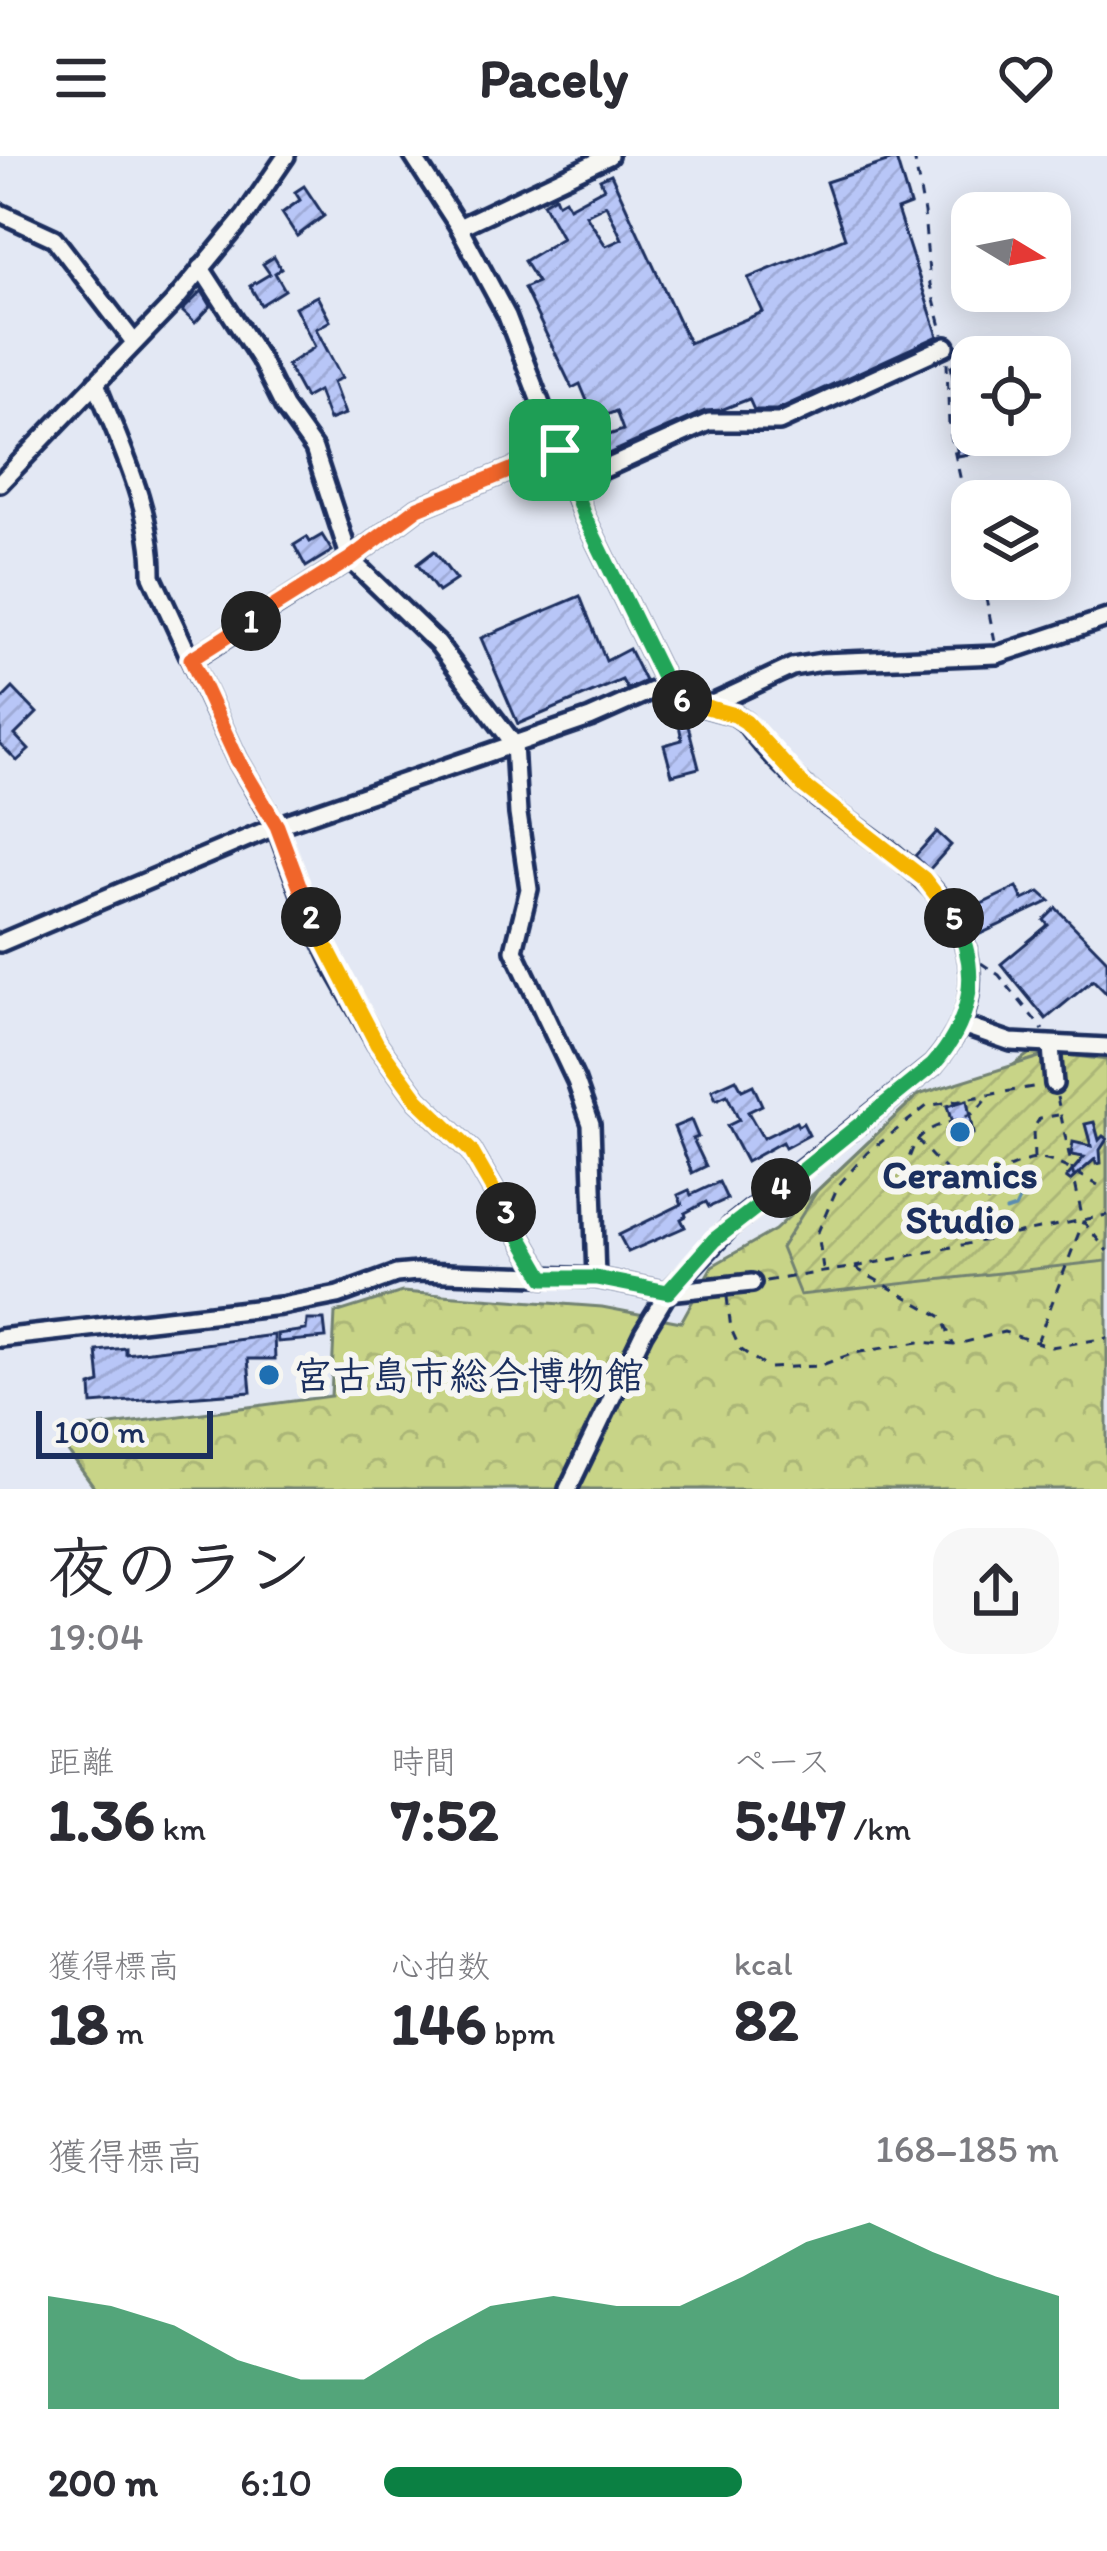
<!DOCTYPE html>
<html lang="ja">
<meta charset="utf-8">
<style>
body{margin:0;font-family:Itim,"Klee One",sans-serif;background:#f7f7f7;color:#2b2b33;height:100vh;display:flex;flex-direction:column;font-size:45px;white-space:nowrap}
*{box-sizing:border-box;margin:0}
p{font-size:39px;color:#7c7c81}
.icon{flex:none;width:66px;height:66px;fill:none;stroke:currentColor;stroke-width:2;stroke-linecap:round;stroke-linejoin:round}
.map{position:relative;height:1333px;overflow:hidden}
.details{display:flex;flex-direction:column;background:#fff;flex:1}
.details>*{flex:none}
.needle{width:78px;rotate:100deg}
.controls{position:absolute;left:951px;top:36px;display:grid;gap:24px}
.controls a{display:grid;place-items:center;width:120px;height:120px;border-radius:24px;background:#fff;box-shadow:0 6px 30px #0003;font-size:60px}
.scale{position:absolute;left:36px;bottom:30px;width:177px;box-sizing:border-box;padding-left:12px;border:6px solid #1b2f5e;border-top:0;font-size:33px;line-height:42px;white-space:nowrap;color:#1b2f5e;-webkit-text-stroke:9px #f6f6f2;paint-order:stroke}
.pin{position:absolute;display:grid;place-items:center;width:102px;height:102px;color:#fff;margin:-51px;border-radius:24px;box-shadow:0 6px 18px #0006}
.km{position:absolute;width:60px;height:60px;margin:-30px;border-radius:50%;background:#222;color:#fff;font-size:33px;line-height:60px;text-align:center}
.round{display:grid;place-items:center;flex:none;width:126px;height:126px;border-radius:36px;background:#f7f7f7}
.summary{display:flex;align-items:center;justify-content:space-between;height:204px;padding:0 48px}
h1{font-size:66px;font-weight:700;line-height:90px}
.figures{display:grid;grid-template-columns:repeat(3,1fr);gap:18px;height:204px;padding:12px 48px}
.figures div{display:grid;align-content:center}
.figures b{font-size:60px;font-weight:700}
.figures small{font-size:33px;font-weight:400}
.figures p{font-size:33px}
.chart{height:336px;padding:24px 48px}
.chart p{display:flex;justify-content:space-between}
.chart svg{width:100%;height:216px;margin-top:12px;fill:#0b8043;opacity:.7}
ul{padding:0 48px;list-style:none;font-size:39px}
li{display:grid;grid-template-columns:192px 144px 1fr;align-items:center;height:90px}
li i{height:30px;border-radius:15px;background:#0b8043}
header{display:flex;justify-content:space-between;align-items:center;height:156px;padding:0 48px;background:#fff;font-size:54px;font-weight:700}
.map>svg:first-child{display:block}
.forest{fill:url(#forest-crowns);stroke:#728272;stroke-width:3}
.garden{fill:url(#garden-furrows);stroke:#728272;stroke-width:3}
.lines{fill:none;stroke-linecap:round;stroke-linejoin:round}
.stream{stroke:#5b8db0;stroke-width:3}
.building{fill:url(#building-hatch);stroke:#1b2f5e;stroke-width:3;fill-rule:evenodd}
.minor-casing{stroke:#1b2f5e;stroke-width:24}
.path{stroke:#1b2f5e;stroke-width:3;stroke-dasharray:9 9;stroke-linecap:butt}
.minor{stroke:#f6f6f2;stroke-width:15}
.split-1-casing{stroke:#fff;stroke-width:24}
.split-2-casing{stroke:#fff;stroke-width:24}
.split-3-casing{stroke:#fff;stroke-width:24}
.split-4-casing{stroke:#fff;stroke-width:24}
.split-5-casing{stroke:#fff;stroke-width:24}
.split-6-casing{stroke:#fff;stroke-width:24}
.split-7-casing{stroke:#fff;stroke-width:24}
.split-1{stroke:#f0652b;stroke-width:15}
.split-2{stroke:#f0652b;stroke-width:15}
.split-3{stroke:#f5b400;stroke-width:15}
.split-4{stroke:#22a559;stroke-width:15}
.split-5{stroke:#22a559;stroke-width:15}
.split-6{stroke:#f5b400;stroke-width:15}
.split-7{stroke:#22a559;stroke-width:15}
.poi-dot{fill:#1f6fb2;stroke:#f6f6f2;stroke-width:4.5}
.labels{text-anchor:middle;dominant-baseline:central;stroke-width:12;stroke-linejoin:round;paint-order:stroke}
.poi-label{font-size:39px;font-weight:bold;fill:#1b2f5e;stroke:#f6f6f2}
</style>
<header><svg class="icon" aria-label="menu" viewBox="0 0 24 24"><path d="M4 6h16M4 12h16M4 18h16"/></svg>Pacely<svg class="icon" aria-label="heart" viewBox="0 0 24 24"><path d="M12 20l-8-8c-3-5 5-10 8-4 3-6 11-1 8 4z"/></svg></header>
<div class="map">
<svg width="1107" height="1333" viewBox="0 0 1107 1333">
<defs>
<pattern id="forest-crowns" width="20" height="18" patternUnits="userSpaceOnUse" patternTransform="scale(3)"><rect width="20" height="18" fill="#c8d487"/><path d="M2 6a3 3 0 1 1 6 0M12 15a3 3 0 1 1 6 0" fill="none" stroke="#abb677"/></pattern>
<pattern id="garden-furrows" width="10" height="10" patternUnits="userSpaceOnUse" patternTransform="scale(3)"><rect width="10" height="10" fill="#c8d487"/><path d="M-1 1l2-2M0 10L10 0M9 11l2-2" fill="none" stroke="#abb677"/></pattern>
<pattern id="building-hatch" width="6" height="6" patternUnits="userSpaceOnUse" patternTransform="scale(3)"><rect width="6" height="6" fill="#b8c6f7"/><path d="M-1 1l2-2M0 6l6-6M5 7l2-2" fill="none" stroke="#9eaad6"/></pattern>
</defs>
<rect width="100%" height="100%" fill="#e3e8f4"/>
<filter id="ink" filterUnits="userSpaceOnUse"><feTurbulence type="fractalNoise" baseFrequency=".00833" numOctaves="2"/><feDisplacementMap in="SourceGraphic" scale="24" xChannelSelector="R" yChannelSelector="G"/><feConvolveMatrix kernelMatrix="1 2 1 2 8 2 1 2 1" color-interpolation-filters="sRGB"/></filter>
<g filter="url(#ink)">
<path class="forest" d="M1030 897 1107 903V1333H95L64 1290 89 1272 331 1240 335 1157 402 1136 602 1151 681 1166 712 1110 775 1074 918 939 990 926Z"/>
<path class="garden" d="M1052 897 1107 904V1105L800 1139 781 1092 817 1035 918 939Z"/>
<g class="lines">
<path class="stream" d="M1006 1055 1015 1052 1025 1031 1033 1025"/>
</g>
<g class="building">
<path d="M896 3 910 49 897 54 938 180 776 254H754L749 243 721 254 705 255 601 301 595 284 623 274 616 255 595 264 580 228 572 232 524 132 537 126 524 105 562 82 543 47 555 40 558 47 565 43 569 51 604 32 600 23 611 18 689 187 763 156 748 122 845 82 826 26ZM606 49 622 83 606 90 586 59Z"/>
<path d="M304 30 324 60 297 80 282 57 300 44 295 36Z"/>
<path d="M274 101 281 113 275 117 285 134 261 149 250 130 270 118 263 108Z"/>
<path d="M202 135 211 150 195 167 182 155Z"/>
<path d="M317 140 330 165 316 173 342 222 333 226 345 258 329 264 318 235 305 242 287 209 315 191 295 151Z"/>
<path d="M1015 180 1024 201H972V270L958 245 951 210Z"/>
<path d="M972 271V279L1023 280 980 296 958 300 954 274Z"/>
<path d="M322 379 332 395 306 411 294 389 307 381 310 386Z"/>
<path d="M434 395 456 424 438 436 417 408Z"/>
<path d="M580 440 606 505 629 493 645 525 627 533 622 524 518 568 481 482Z"/>
<path d="M13 532 37 557 15 579 29 594 17 605 0 588V545Z"/>
<path d="M685 558 699 612 672 619 664 589 682 584 677 559Z"/>
<path d="M937 676 951 689 929 714 915 700Z"/>
<path d="M1017 731 1023 744 1040 736 1050 745 976 780 965 756Z"/>
<path d="M1056 752 1107 804V838L1093 824 1046 863 1001 808 1048 769 1044 764Z"/>
<path d="M736 923 742 934 753 929 762 949 748 956 763 982 796 966 798 970 803 967 809 979 785 992 782 986 746 1006 727 970 739 964 727 939 716 944 712 934Z"/>
<path d="M967 944 973 978 950 986 946 974 953 971 947 950Z"/>
<path d="M691 964 698 981 693 983 706 1010 692 1017 674 971Z"/>
<path d="M1094 966 1099 984 1103 980 1107 983 1100 994 1101 1007 1096 1008 1095 1003 1070 1025 1066 1022 1084 1001 1071 999 1073 986 1091 990 1085 968Z"/>
<path d="M719 1026 727 1043 709 1051 706 1046 685 1057 686 1060 681 1063 685 1071 628 1096 619 1079 682 1048 678 1039 689 1034 691 1039Z"/>
<path d="M307 1164H324L326 1182 278 1186 277 1178 306 1174Z"/>
<path d="M274 1179 275 1203H248L251 1236 92 1248 91 1230 100 1227 97 1195 126 1192V1198Z"/>
</g>
<g class="lines">
<g class="minor-casing">
<g id="minor">
<path d="M413 0 459 71 507 160 584 360 673 542 735 559 745 566C761 589 782 610 802 628 862 684 965 724 970 817 972 854 956 882 933 909L732 1069 668 1136 643 1177 568 1333"/>
<path d="M0 57 54 82 134 186"/>
<path d="M459 71 609 0"/>
<path d="M201 112 260 203 284 251 314 293 350 403 438 488 514 588 518 658 529 733 514 794 576 925 591 968 596 1122"/>
<path d="M96 227C120 289 153 353 152 420L237 603 276 670 306 752 337 817 377 888 418 944 471 995 544 1122"/>
<path d="M0 327 174 146 245 60 286 0"/>
<path d="M573 327 709 266H779L946 190"/>
<path d="M192 503 350 403 418 352 560 294"/>
<path d="M708 550 792 511 822 506 997 499 1107 462"/>
<path d="M0 787 276 670 590 562 667 528"/>
<path d="M962 869 1011 886 1107 891"/>
<path d="M1051 890 1054 928"/>
<path d="M0 1182 281 1150 338 1139 396 1118 417 1116 596 1122 668 1136 752 1127"/>
</g>
</g>
<g class="path">
<path d="M914 0 924 57 930 129 943 178"/>
<path d="M947 206 949 271 972 375"/>
<path d="M982 423 995 486"/>
<path d="M981 807 999 819 1043 874"/>
<path d="M1057 941 1083 1065 1107 1095"/>
<path d="M917 983C952 1024 958 1031 1011 1011 1019 1008 1029 1003 1038 1003 1058 1004 1081 1020 1098 1029"/>
<path d="M1034 1003 1033 973 1040 962 1058 959"/>
<path d="M902 1017C909 1006 912 989 920 981 945 958 964 976 989 939"/>
<path d="M989 1020 987 1059 996 1081"/>
<path d="M855 1112 942 1161 953 1188"/>
<path d="M823 1113 818 1076 838 1030 867 997 927 950 1038 930"/>
<path d="M766 1125 855 1111 1107 1059"/>
<path d="M727 1141 731 1173 740 1193 768 1212 819 1210 854 1197 919 1186 954 1189 1004 1176 1051 1191 1107 1182"/>
<path d="M1037 1186 1083 1066"/>
</g>
<use href="#minor" class="minor"/>
</g>
</g>
<g class="lines" filter="url(#ink)">
<g class="split-1-casing">
<path id="split-1" d="M251 465 350 403 418 352 560 294"/>
</g>
<g class="split-2-casing">
<path id="split-2" d="M251 465 191 503 237 603 277 670 311 761"/>
</g>
<g class="split-3-casing">
<path id="split-3" d="M311 761 377 888 418 944 471 995 506 1056"/>
</g>
<g class="split-4-casing">
<path id="split-4" d="M506 1056 544 1122H596L668 1136 714 1084 781 1032"/>
</g>
<g class="split-5-casing">
<path id="split-5" d="M781 1032 933 909C971 866 982 815 954 762"/>
</g>
<g class="split-6-casing">
<path id="split-6" d="M682 544 735 559 746 566 804 630 924 723 954 762"/>
</g>
<g class="split-7-casing">
<path id="split-7" d="M560 294 584 360 673 542 682 544"/>
</g>
<use href="#split-1" class="split-1"/>
<use href="#split-2" class="split-2"/>
<use href="#split-3" class="split-3"/>
<use href="#split-4" class="split-4"/>
<use href="#split-5" class="split-5"/>
<use href="#split-6" class="split-6"/>
<use href="#split-7" class="split-7"/>
</g>
<g class="poi-dot">
<circle cx="960" cy="976" r="12"/>
<circle cx="269" cy="1219" r="12"/>
</g>
<g class="labels">
<g class="poi-label">
<text x="960" y="1018">Ceramics<tspan x="960" dy="45">Studio</tspan></text>
<text x="293" y="1219" text-anchor="start">宮古島市総合博物館</text>
</g>
</g>
</svg>
<div class="controls">
<a><svg class="needle" viewBox="-14 -14 28 28"><path d="M0-13l5 13h-10z" fill="#e53935"/><path d="M0 13l5-13h-10z" fill="#7c7c81"/></svg></a>
<a><svg class="icon" aria-label="locate" viewBox="0 0 24 24"><circle cx="12" cy="12" r="6"/><path d="M12 2v4M12 18v4M2 12h4M18 12h4"/></svg></a>
<a><svg class="icon" aria-label="layers" viewBox="0 0 24 24"><path d="M12 4l9 5-9 5-9-5zM3 14l9 5 9-5"/></svg></a>
</div>
<div class="scale">100 m</div>
<div class="pin" style="left:560px;top:294px;background:#1e9e55"><svg class="icon" aria-label="arrive" viewBox="0 0 24 24"><path d="M6 21V4h12l-3 4 3 4H6"/></svg></div>
<b class="km" style="left:251px;top:465px">1</b>
<b class="km" style="left:311px;top:761px">2</b>
<b class="km" style="left:506px;top:1056px">3</b>
<b class="km" style="left:781px;top:1032px">4</b>
<b class="km" style="left:954px;top:762px">5</b>
<b class="km" style="left:682px;top:544px">6</b>
</div>
<section class="details">
<div class="summary"><div><h1>夜のラン</h1><p>19:04</p></div><a class="round"><svg class="icon" aria-label="share" viewBox="0 0 24 24"><path d="M12 15V3M7 8l5-5 5 5M5 13v7h14v-7"/></svg></a></div>
<div class="figures">
<div><p>距離</p><b>1.36<small> km</small></b></div>
<div><p>時間</p><b>7:52</b></div>
<div><p>ペース</p><b>5:47<small> /km</small></b></div>
</div>
<div class="figures">
<div><p>獲得標高</p><b>18<small> m</small></b></div>
<div><p>心拍数</p><b>146<small> bpm</small></b></div>
<div><p>kcal</p><b>82</b></div>
</div>
<div class="chart"><p><span>獲得標高</span>168–185 m</p>
<svg viewBox="0 0 160 44" preserveAspectRatio="none"><path d="M0 44V21L10 23L20 27L30 34L40 38L50 38L60 30L70 23L80 21L90 23L100 23L110 17L120 10L130 6L140 12L150 17L160 21V44z"/></svg>
</div>
<ul>
<li><b>200 m</b>6:10<i style="width:53%"></i></li>
</ul>
</section>
